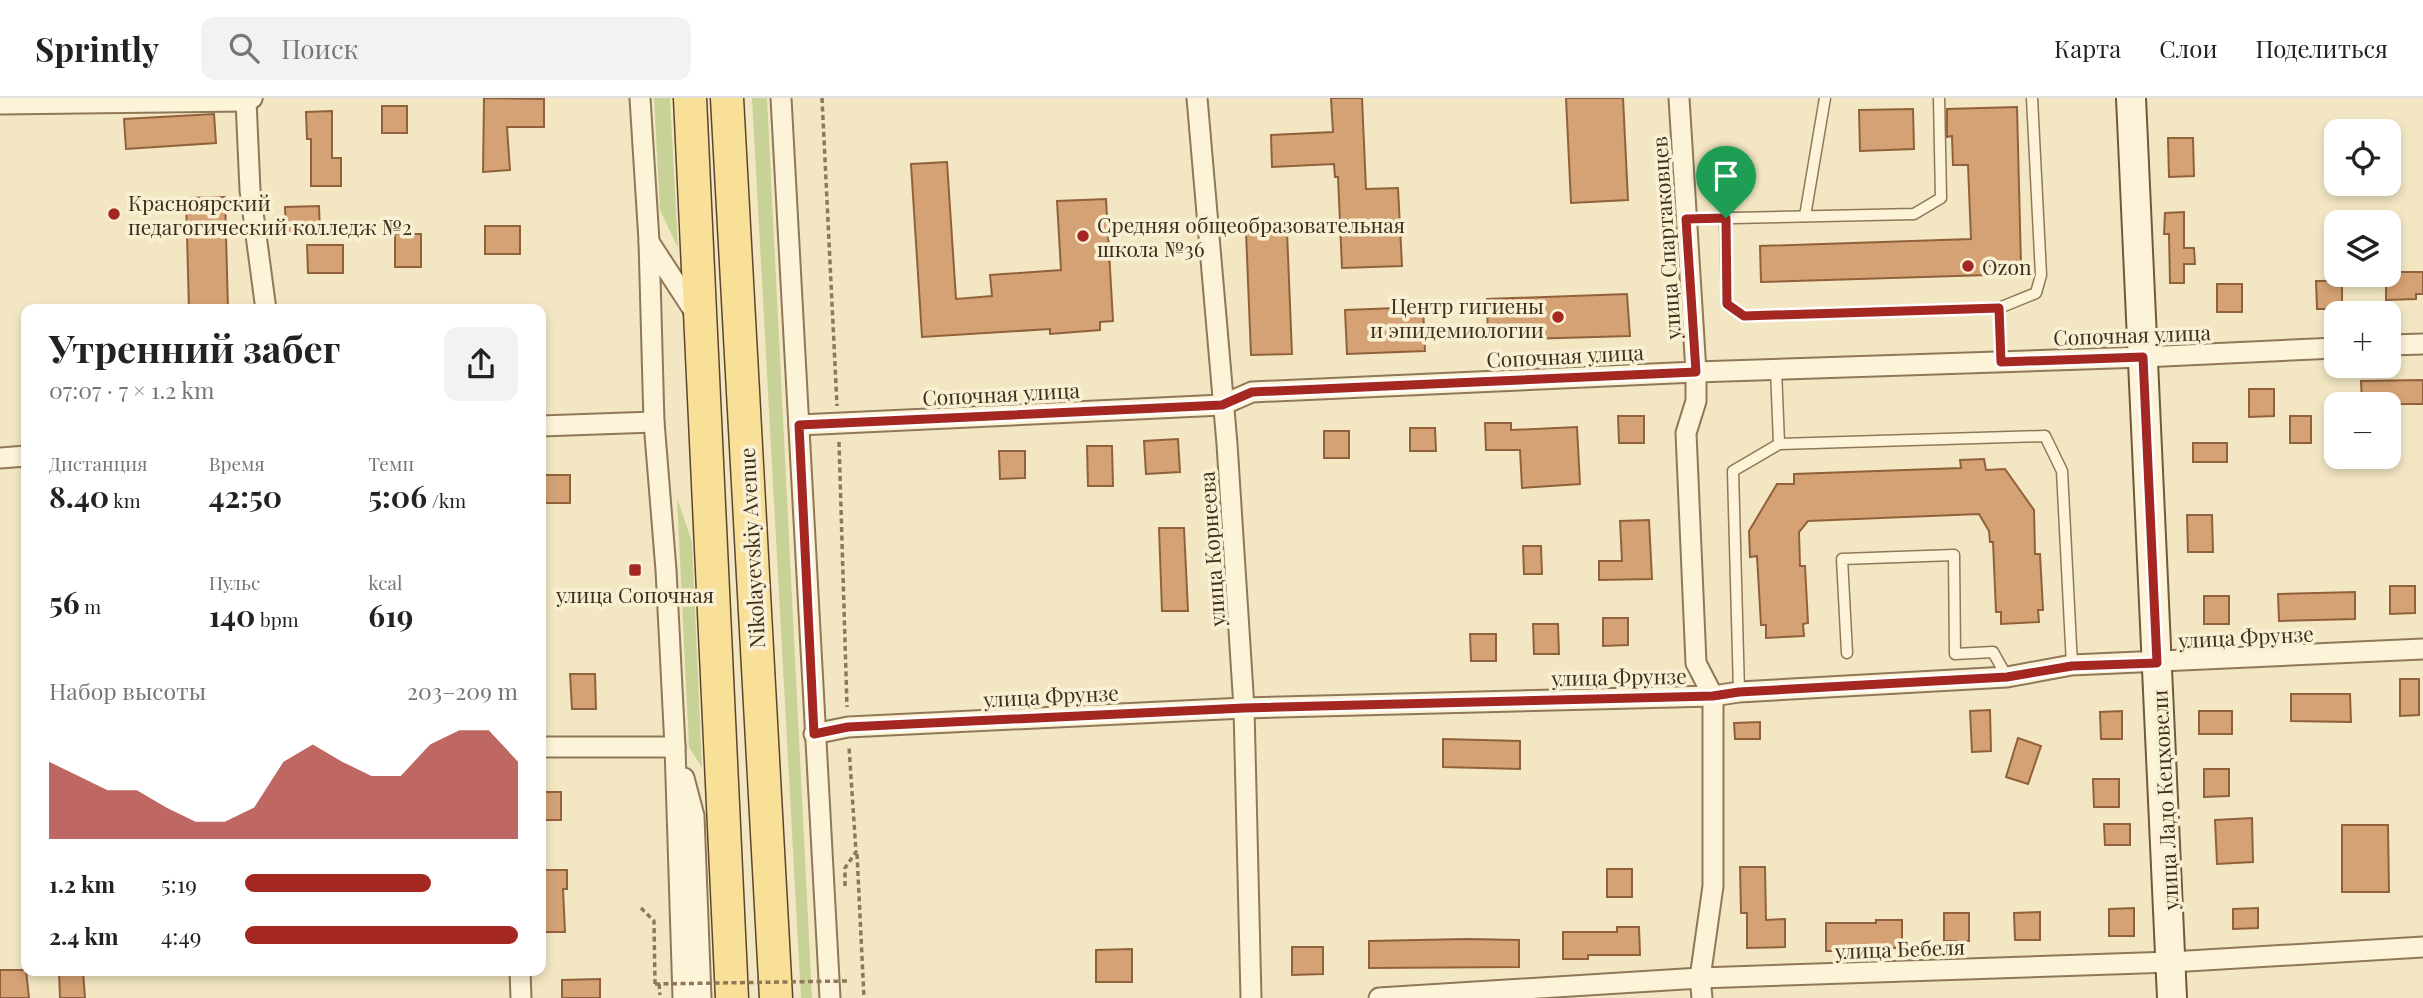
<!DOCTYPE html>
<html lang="ru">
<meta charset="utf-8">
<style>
body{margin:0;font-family:"Playfair Display",serif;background:#f2f2f2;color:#222;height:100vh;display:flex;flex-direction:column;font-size:26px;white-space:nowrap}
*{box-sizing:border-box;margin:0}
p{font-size:23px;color:#767676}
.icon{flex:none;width:38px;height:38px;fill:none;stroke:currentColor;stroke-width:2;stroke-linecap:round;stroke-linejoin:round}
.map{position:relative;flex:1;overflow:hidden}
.sheet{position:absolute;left:21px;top:206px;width:525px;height:672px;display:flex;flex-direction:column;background:#fff;border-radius:14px;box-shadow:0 4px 10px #0003}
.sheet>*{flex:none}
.fabs{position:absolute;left:2324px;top:21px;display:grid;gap:14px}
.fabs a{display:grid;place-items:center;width:77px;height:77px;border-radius:14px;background:#fff;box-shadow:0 4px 10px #0003;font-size:35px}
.pin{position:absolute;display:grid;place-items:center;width:60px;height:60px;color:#fff;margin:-72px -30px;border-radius:50% 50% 50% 0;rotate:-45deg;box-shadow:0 0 7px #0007}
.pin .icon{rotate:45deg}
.round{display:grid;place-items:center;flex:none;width:74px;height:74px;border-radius:14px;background:#f2f2f2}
.head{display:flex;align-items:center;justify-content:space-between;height:119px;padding:0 28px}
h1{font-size:38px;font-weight:700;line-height:52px}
.stats{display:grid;grid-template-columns:repeat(3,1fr);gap:10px;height:119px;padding:7px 28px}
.stats div{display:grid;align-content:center}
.stats b{font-size:30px;font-weight:700}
.stats small{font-size:19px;font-weight:400}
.stats p{font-size:19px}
.chart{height:196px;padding:14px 28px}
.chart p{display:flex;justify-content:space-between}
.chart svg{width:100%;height:126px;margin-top:7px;fill:#a52721;opacity:.7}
ul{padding:0 28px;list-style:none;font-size:23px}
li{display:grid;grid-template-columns:112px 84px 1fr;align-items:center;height:52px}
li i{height:18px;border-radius:9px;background:#a52721}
header{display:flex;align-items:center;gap:42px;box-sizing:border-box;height:98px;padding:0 35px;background:#fff;border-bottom:2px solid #e0e0e0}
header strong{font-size:33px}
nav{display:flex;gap:38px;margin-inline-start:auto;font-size:24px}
.search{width:490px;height:63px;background:#f2f2f2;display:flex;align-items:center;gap:18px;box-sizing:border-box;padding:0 24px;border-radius:14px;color:#767676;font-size:26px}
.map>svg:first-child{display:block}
.green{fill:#c8d296}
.building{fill:#d5a275;stroke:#91613b;stroke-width:2}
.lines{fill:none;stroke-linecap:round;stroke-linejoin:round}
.service-casing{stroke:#8f7858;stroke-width:13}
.minor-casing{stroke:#8f7858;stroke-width:23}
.secondary-casing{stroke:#71593b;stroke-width:32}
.primary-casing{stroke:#5d452c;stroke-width:35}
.path{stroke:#8f7858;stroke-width:3.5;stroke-dasharray:5 3.5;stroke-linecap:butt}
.service{stroke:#fcf3d8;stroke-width:10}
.minor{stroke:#fcf3d8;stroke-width:19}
.secondary{stroke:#fcf3d8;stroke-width:28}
.primary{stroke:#f9e098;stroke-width:32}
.path-bridge{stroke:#8f7858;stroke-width:3.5;stroke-dasharray:5 3.5;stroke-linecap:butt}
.route-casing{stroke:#fff;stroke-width:14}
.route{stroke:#a52721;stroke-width:9}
.poi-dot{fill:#a52721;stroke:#f9f0d4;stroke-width:2.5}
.labels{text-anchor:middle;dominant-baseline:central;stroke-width:7;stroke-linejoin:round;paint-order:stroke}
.poi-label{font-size:21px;fill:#3e2f1d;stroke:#f9f0d4;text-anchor:start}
.street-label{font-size:21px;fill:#3e2f1d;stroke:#f9f0d4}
</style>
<header>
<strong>Sprintly</strong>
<div class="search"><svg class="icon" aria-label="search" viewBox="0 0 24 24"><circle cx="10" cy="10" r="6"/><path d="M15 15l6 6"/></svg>Поиск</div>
<nav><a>Карта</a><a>Слои</a><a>Поделиться</a></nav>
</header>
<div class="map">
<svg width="2423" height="900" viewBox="0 0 2423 900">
<rect width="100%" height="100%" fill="#f3e7c3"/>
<g class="green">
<path d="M654 0H670L678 150 660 112Z"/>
<path d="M752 0H767L812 900H801Z"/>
<path d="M677 400 692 444 702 670 689 649Z"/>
</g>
<g class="building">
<path d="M484 0 544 1V29H507L510 72 483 74Z"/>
<path d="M1331 0H1362L1366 91 1398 90 1402 168 1342 170 1338 79H1335L1334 66 1272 69 1271 37 1333 34Z"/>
<path d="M1566 0H1623L1628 102 1571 105Z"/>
<rect x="382" y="8" width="25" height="27"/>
<path d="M2017 9 2021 167 1988 168V177L1761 184 1760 148 1971 141 1968 67H1953L1952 38 1947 39V11Z"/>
<path d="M1913 11 1914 51 1860 53 1859 12Z"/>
<path d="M332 13V60H341V88H311V41H307L306 14Z"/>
<path d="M214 16 216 45 126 51 124 21Z"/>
<path d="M2168 40H2193L2194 78 2169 79Z"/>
<path d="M947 64 956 201 992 198 990 177 1061 172 1057 103 1106 101 1113 223 1100 224V232L1050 236V231L922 239 911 66Z"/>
<path d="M225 99 228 212H189L186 100Z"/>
<path d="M319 108 320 135 286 136 285 109Z"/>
<path d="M2184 114V150H2194L2195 166H2184V185H2170L2169 136H2164L2165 115Z"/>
<rect x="485" y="128" width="35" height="28"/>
<path d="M1287 133 1292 256 1251 257 1246 134Z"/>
<rect x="395" y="136" width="26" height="33"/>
<path d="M307 147H343V175H308Z"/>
<path d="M2389 174H2423V196H2416V201L2386 202V177Z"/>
<path d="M2316 183H2342V211H2317Z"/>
<rect x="2217" y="186" width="25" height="28"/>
<path d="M1627 196 1630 238 1488 242 1487 201Z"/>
<path d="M1423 209 1425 253 1347 256 1345 212Z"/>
<path d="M2423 282V306H2362L2361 283Z"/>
<path d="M2249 291H2274V318L2249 319Z"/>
<path d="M1618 318H1644V345H1619Z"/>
<rect x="2290" y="318" width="21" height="27"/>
<path d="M1485 325H1511V332L1577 329 1580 386 1522 390 1520 352H1486Z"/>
<path d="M1410 330H1435L1436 353H1410Z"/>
<rect x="1324" y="333" width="25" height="27"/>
<path d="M1178 341 1180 374 1146 376 1144 343Z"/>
<rect x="2193" y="345" width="34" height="19"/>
<path d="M1087 348H1112L1113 388H1088Z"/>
<path d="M999 353H1025V380L1000 381Z"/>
<path d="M1984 361 1986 372 2005 371 2034 412 2035 456H2040L2043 512H2038L2039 524 2001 526V514H1996L1993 444H1990L1989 433 1979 416 1808 423 1799 434 1800 468H1805L1808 525 1803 526 1804 538 1766 540V527H1761L1757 458 1750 459 1749 433 1777 386H1794V376L1961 370 1960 362Z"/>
<rect x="541" y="377" width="29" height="28"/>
<path d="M2187 417H2212L2213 454H2188Z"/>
<path d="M1649 422 1652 481 1599 482V463H1622L1620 423Z"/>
<path d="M1159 430H1184L1188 513H1162Z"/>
<path d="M1523 448H1541L1542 476H1524Z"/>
<path d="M2390 488H2415V515L2390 516Z"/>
<path d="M2355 494V521L2279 523 2278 496Z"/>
<rect x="2204" y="498" width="25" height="28"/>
<path d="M1603 520H1628V547L1603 548Z"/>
<path d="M1533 526H1558L1559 556H1534Z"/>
<path d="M1470 536H1496V563H1471Z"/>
<path d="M570 576H595L596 611H572Z"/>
<path d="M2400 581H2419V617L2400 618Z"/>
<path d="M2291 596H2350L2351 624 2291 623Z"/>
<path d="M1990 612 1991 653 1972 654 1970 613Z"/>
<path d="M2122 613V641H2101L2100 614Z"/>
<rect x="2199" y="613" width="33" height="23"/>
<path d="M1760 624V641H1735L1734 625Z"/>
<path d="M2018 640 2041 648 2028 686 2006 679Z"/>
<path d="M1443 641 1520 643V671L1443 669Z"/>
<path d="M2204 671H2229V698L2204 699Z"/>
<path d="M2093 681H2119V709H2094Z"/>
<rect x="541" y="694" width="20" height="28"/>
<path d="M2252 720 2253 764 2217 766 2215 722Z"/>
<path d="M2104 726H2130V747H2105Z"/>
<path d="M2342 727H2388L2389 794H2342Z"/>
<path d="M1740 769H1765L1766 822 1785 821V849L1747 850V815H1741Z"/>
<rect x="1607" y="771" width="25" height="28"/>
<path d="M542 772H567V791H563L565 834H541Z"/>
<path d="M2134 810V838H2109V811Z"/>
<path d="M2258 810V830L2233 831V811Z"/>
<path d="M2040 814V842H2015L2014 815Z"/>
<rect x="1944" y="815" width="25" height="28"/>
<path d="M1876 822H1902V850H1851V853H1826V825H1876Z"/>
<path d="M1617 829H1639L1640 857H1588V861H1563V834H1617Z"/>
<path d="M1467 841 1519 842V869L1369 870V843Z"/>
<path d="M1292 849H1323V876L1292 877Z"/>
<path d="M1132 851V884H1096V852Z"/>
<path d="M0 872H26L29 900H0Z"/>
<path d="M59 873H83L85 900H60Z"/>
<path d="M600 881V900H562V882Z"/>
</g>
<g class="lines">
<g class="service-casing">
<g id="service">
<path d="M1805 118 1825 0"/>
<path d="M1725 120 1727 206 1744 218 1999 210"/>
<path d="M1686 121 1914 116 1941 100 1939 0"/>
<path d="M2001 264 1999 210 2036 195 2041 177 2032 0"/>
<path d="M1776 271 1779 346 2045 338 2062 373 2072 567"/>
<path d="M1847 555 1842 461 1954 457 1955 556 1993 554 2007 579"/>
<path d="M1739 594 1733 373 1779 346"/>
</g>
</g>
<g class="minor-casing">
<g id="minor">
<path d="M252 0 246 3 250 92 266 212"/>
<path d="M640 0 649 143 654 324 666 472 675 649 683 900"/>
<path d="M781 0 830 900"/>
<path d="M1197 0 1227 346 1244 610 1251 900"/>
<path d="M1679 0 1696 274V303L1686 335 1696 565 1713 598V788L1700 880 1702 900"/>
<path d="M0 6 246 3 252 0"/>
<path d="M649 144 698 219"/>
<path d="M2389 247 2423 246"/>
<path d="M799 327 1222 307 1252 294 1696 274 2143 259 2336 250"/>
<path d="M541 328 654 324"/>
<path d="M0 360 26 358"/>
<path d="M814 636 848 629 1244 610 1713 598 1739 594 2007 579 2072 567 2423 551"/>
<path d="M541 649H675"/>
<path d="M684 680 694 718 701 900"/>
<path d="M520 873 521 900"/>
<path d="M1379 900 1700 880 2171 864 2423 849"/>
</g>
</g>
<g class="secondary-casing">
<path id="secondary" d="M2131 0 2172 900"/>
</g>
<g class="primary-casing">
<g id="primary">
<path d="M690 0 732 900"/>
<path d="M727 0 776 900"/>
</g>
</g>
<g class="path">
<path d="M822 0 837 308"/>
<path d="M839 344 847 609"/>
<path d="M857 756 864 900"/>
<path d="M845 788V770L856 754 849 649"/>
<path d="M641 810 654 823 655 886"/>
<path d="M659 886 660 897"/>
</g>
<use href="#service" class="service"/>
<use href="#minor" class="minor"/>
<use href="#secondary" class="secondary"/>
<use href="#primary" class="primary"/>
<path class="path-bridge" d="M655 886 847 883"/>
</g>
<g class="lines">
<g class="route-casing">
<path id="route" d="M1726 120 1727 206 1744 218 1999 210 2001 264 2143 259 2157 565 2072 568 2007 579 1739 594 1713 598 1244 610 848 629 814 636 799 327 1222 307 1252 294 1696 274 1686 121Z"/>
</g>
<use href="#route" class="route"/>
</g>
<g class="poi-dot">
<circle cx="114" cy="116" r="7"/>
<circle cx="1083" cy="138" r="7"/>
<circle cx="1968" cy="168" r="7"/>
<circle cx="1558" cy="219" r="7"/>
<rect x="628" y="465" width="14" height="14" rx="3.5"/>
</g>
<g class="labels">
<g class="poi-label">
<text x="128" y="104">Красноярский<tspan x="128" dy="24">педагогический колледж №2</tspan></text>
<text x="1097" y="126">Средняя общеобразовательная<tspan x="1097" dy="24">школа №36</tspan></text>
<text x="1982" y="168">Ozon</text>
<text x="1544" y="207" text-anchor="end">Центр гигиены<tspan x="1544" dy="24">и эпидемиологии</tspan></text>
<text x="635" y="496" text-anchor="middle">улица Сопочная</text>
</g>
<g class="street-label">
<text transform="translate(1665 140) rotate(-94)">улица Спартаковцев</text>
<text transform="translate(2132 236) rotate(-2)">Сопочная улица</text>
<text transform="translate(1565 257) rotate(-3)">Сопочная улица</text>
<text transform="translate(1001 295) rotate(-3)">Сопочная улица</text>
<text transform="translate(751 450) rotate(-93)">Nikolayevskiy Avenue</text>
<text transform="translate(1211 451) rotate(-94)">улица Корнеева</text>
<text transform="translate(2246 538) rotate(-3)">улица Фрунзе</text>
<text transform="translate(1619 578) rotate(-1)">улица Фрунзе</text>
<text transform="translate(1051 597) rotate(-3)">улица Фрунзе</text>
<text transform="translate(2164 702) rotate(-93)">улица Ладо Кецховели</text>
<text transform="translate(1900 850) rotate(-2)">улица Бебеля</text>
</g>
</g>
</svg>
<div class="fabs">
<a><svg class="icon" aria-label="locate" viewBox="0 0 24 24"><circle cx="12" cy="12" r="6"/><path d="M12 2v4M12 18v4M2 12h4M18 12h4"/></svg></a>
<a><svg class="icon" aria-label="layers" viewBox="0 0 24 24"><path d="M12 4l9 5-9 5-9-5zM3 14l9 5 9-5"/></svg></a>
<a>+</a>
<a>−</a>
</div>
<div class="pin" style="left:1726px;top:120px;background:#1e9e55"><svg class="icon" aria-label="arrive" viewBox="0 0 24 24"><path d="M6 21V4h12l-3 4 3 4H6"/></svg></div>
<section class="sheet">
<div class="head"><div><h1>Утренний забег</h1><p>07:07 · 7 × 1.2 km</p></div><a class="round"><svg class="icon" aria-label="share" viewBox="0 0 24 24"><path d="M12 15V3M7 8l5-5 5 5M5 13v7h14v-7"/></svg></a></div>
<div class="stats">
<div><p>Дистанция</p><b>8.40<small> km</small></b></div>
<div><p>Время</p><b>42:50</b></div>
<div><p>Темп</p><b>5:06<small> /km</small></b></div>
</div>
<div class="stats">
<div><b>56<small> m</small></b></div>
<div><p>Пульс</p><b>140<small> bpm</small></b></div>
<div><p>kcal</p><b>619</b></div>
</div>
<div class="chart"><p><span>Набор высоты</span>203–209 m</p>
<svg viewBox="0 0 160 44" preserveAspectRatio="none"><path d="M0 44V17L10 22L20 27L30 27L40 33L50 38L60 38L70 33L80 17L90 11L100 17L110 22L120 22L130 11L140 6L150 6L160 17V44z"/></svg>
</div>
<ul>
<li><b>1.2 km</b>5:19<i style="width:68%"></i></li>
<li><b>2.4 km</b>4:49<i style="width:100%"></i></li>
</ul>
</section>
</div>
